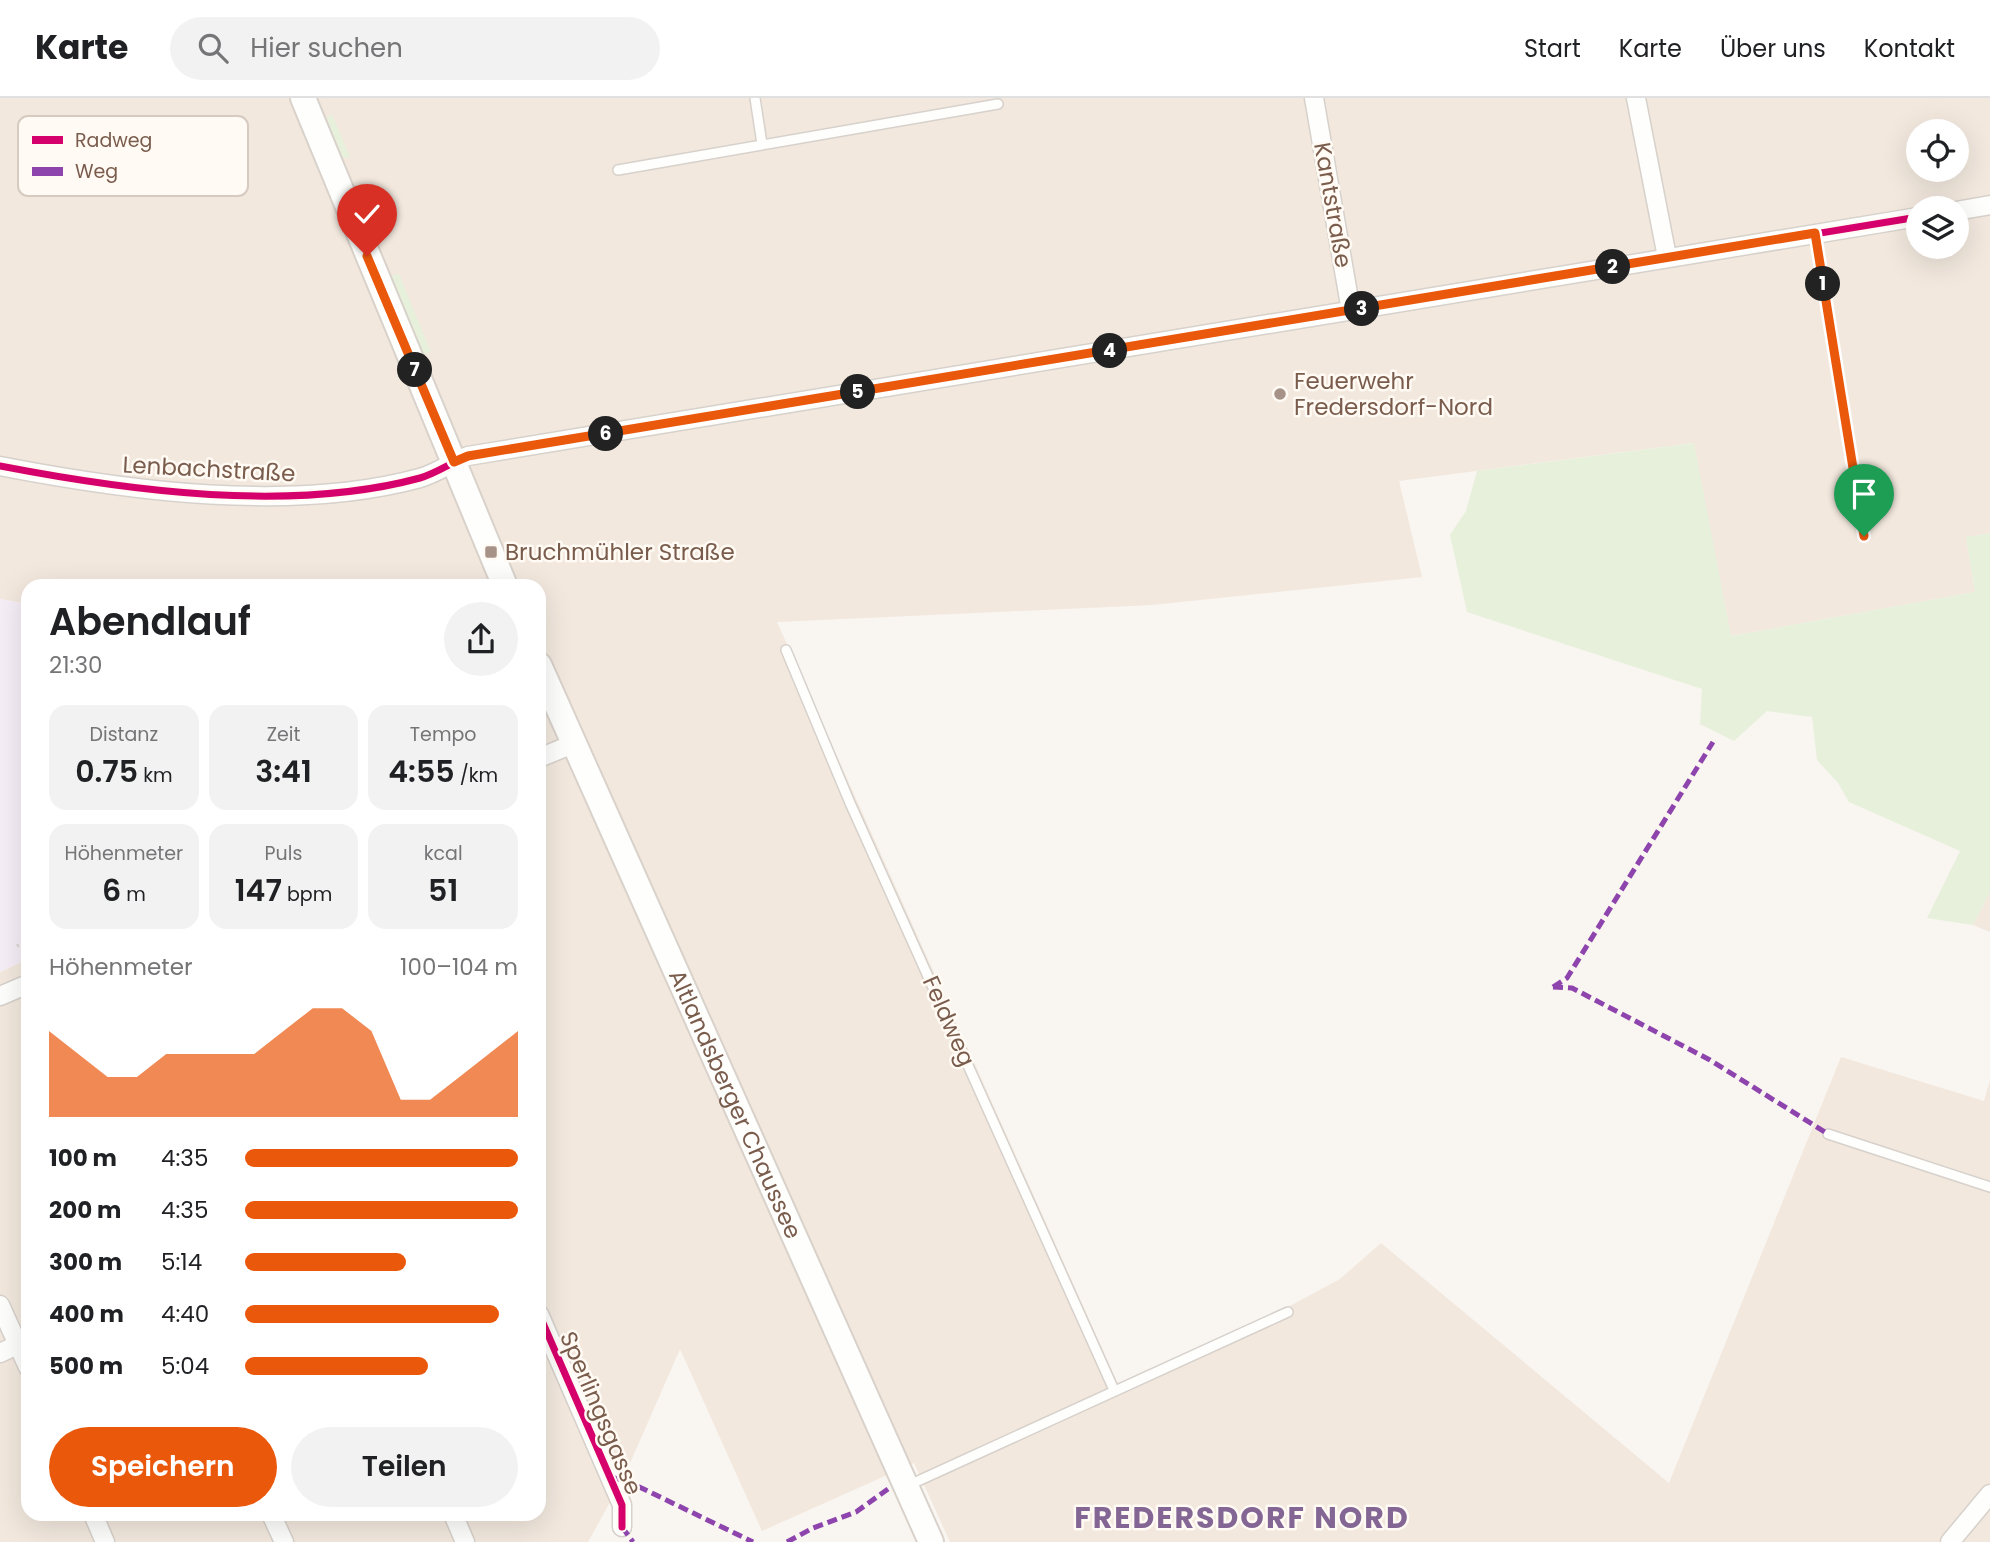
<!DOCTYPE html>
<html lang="de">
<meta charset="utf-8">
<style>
body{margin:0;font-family:Poppins,sans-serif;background:#f2f2f2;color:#202124;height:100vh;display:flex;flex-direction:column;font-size:26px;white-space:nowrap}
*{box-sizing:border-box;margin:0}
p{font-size:23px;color:#757577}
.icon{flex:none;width:38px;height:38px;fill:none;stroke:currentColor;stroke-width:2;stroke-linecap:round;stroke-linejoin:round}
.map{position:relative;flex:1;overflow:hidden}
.side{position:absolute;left:21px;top:481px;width:525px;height:942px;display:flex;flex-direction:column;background:#fff;border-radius:21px;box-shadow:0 7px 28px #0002}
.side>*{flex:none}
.controls{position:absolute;left:1906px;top:21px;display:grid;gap:14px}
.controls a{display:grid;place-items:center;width:63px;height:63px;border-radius:50%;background:#fff;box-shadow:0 7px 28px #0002;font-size:35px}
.pin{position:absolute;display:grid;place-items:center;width:60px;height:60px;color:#fff;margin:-72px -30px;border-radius:50% 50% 50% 0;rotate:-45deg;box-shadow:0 0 7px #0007}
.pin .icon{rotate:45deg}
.km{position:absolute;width:35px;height:35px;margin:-18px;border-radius:50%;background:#222;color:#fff;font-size:19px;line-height:35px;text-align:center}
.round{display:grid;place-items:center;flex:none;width:74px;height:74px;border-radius:37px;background:#f2f2f2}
.head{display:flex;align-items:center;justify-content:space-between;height:119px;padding:0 28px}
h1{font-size:38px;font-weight:600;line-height:52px}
.figures{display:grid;grid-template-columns:repeat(3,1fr);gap:10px;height:119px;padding:7px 28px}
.figures div{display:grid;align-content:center;border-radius:18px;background:#f2f2f2;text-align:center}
.figures b{font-size:30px;font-weight:600}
.figures small{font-size:19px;font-weight:400}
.figures p{font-size:19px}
.chart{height:196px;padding:14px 28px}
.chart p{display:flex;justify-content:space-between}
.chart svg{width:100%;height:126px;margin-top:7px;fill:#ea580c;opacity:.7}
.cta{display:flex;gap:14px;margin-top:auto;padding:14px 28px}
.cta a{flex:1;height:80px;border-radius:42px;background:#ea580c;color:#fff;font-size:28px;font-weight:600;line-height:80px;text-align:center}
.cta a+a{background:#f2f2f2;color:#202124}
ul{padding:0 28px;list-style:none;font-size:23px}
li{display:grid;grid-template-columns:112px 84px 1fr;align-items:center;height:52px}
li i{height:18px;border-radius:9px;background:#ea580c}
header{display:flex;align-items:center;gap:42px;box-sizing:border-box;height:98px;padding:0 35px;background:#fff;border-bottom:2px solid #e0e0e0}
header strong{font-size:33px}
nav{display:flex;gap:38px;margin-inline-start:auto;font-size:24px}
.search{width:490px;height:63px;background:#f2f2f2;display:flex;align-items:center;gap:18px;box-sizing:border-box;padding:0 24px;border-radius:38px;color:#757577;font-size:26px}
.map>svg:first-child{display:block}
.residential{fill:#f2e8de;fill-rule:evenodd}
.education{fill:#f6eef6}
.green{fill:#e7f0db}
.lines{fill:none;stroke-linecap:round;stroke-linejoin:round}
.service-casing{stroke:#d7d1cb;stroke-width:12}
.minor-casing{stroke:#d7d1cb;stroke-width:21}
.secondary-casing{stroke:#d9d2cb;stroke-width:28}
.path{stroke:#dcd5d0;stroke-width:3.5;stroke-dasharray:2 5;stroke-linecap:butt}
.service{stroke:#fefefd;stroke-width:9}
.minor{stroke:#fefefd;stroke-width:18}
.secondary{stroke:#fefefd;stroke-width:24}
.quiet{stroke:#8e44ad;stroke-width:5;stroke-dasharray:10 5;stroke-linecap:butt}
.cycleway-casing{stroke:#fffaf3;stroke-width:11}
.cycleway{stroke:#d6006c;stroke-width:7}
.route-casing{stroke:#fff;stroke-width:14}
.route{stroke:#ea580c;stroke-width:9}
.poi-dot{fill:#a69286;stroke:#fffaf3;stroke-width:2.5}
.labels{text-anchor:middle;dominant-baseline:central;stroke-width:5;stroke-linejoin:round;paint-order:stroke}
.street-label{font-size:23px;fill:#7a5c4d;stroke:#fffaf3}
.poi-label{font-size:23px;fill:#7a5c4d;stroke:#fffaf3;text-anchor:start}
.district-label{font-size:30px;font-weight:bold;letter-spacing:2px;fill:#846695;stroke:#fffaf3}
.key{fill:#fffaf3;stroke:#d7cbc1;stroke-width:2}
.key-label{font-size:19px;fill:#7a5c4d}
</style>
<header>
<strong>Karte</strong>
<div class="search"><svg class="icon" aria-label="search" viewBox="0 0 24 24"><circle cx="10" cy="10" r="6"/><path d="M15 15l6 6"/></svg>Hier suchen</div>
<nav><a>Start</a><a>Karte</a><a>Über uns</a><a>Kontakt</a></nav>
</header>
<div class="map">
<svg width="1990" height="1444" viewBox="0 0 1990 1444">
<rect width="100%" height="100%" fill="#f9f5f0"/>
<g class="residential">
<path d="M0 0H1990V435L1966 439 1975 494 1731 538 1693 345 1399 383 1422 479 1152 507 777 524 1118 1286 1288 1209 1340 1181 1381 1145 1669 1385 1841 959 1984 1003 1990 982V1444H950L914 1365 762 1433 680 1251 624 1379 588 1444H0V874L28 861V1416H539V488H28V506L0 501ZM1918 33H1956V72H1918ZM1918 110H1956V149H1918Z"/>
<path d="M1990 794V834L1973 827Z"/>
</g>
<path class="education" d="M0 501 28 506V861L0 874Z"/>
<g class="green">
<path d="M332 16 350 59 337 61 322 23Z"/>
<path d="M399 176 431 254 419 257 389 184 392 178Z"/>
<path d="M1694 345 1731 538 1975 494 1966 439 1990 435V794L1973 827 1927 820 1960 753 1849 704 1838 685 1817 662 1812 619 1767 613 1734 643 1700 626 1702 591 1467 514 1450 437 1466 413 1477 373Z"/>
</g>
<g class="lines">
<g class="service-casing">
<g id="service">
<path d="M755 0 762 46"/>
<path d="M618 72 998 6"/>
<path d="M1815 135 1864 438"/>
<path d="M786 552 850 705 1114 1292"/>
<path d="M1828 1036 1990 1089"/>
<path d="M907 1388 1288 1214"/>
</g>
</g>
<g class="minor-casing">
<g id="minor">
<path d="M1314 0 1351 213"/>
<path d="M1636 0 1667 159"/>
<path d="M1956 113 1990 107"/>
<path d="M0 368C129 393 291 415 420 380 437 375 452 364 468 358L1918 119"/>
<path d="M539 660 573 646"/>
<path d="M0 898 28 886"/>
<path d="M0 1207 28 1269"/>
<path d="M539 1216 622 1407V1429"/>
<path d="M0 1255 28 1242"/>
<path d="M93 1416 105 1444"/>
<path d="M271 1416 284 1444"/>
<path d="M453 1416 465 1444"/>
<path d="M1950 1444 1990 1396"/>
</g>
</g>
<g class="secondary-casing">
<g id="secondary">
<path d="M303 0 505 488"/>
<path id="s1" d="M539 567 931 1444"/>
</g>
</g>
<path class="path" d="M17 848 28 842"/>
<use href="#service" class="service"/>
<use href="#minor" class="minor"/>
<use href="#secondary" class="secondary"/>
<g class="quiet">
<path d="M1553 889 1572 890 1710 962 1828 1036"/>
<path d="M1553 889 1567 880 1713 644"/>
<path d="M610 1379 627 1383 753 1444"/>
<path d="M622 1429 633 1444"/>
<path d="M787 1444 813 1430 856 1414 888 1391"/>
</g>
<g class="cycleway-casing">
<g id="cycleway">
<path d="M0 368C129 393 291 415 420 380 437 375 452 364 468 358L1918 119"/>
<path d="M539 1216 622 1407V1429"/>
</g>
</g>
<use href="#cycleway" class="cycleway"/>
</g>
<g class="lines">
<g class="route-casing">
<path id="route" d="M367 158 454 364 468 358 1815 135 1864 438"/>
</g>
<use href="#route" class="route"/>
</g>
<g class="poi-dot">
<circle cx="1280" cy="296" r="7"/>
<rect x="484" y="447" width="14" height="14" rx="3.5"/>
</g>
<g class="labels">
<g class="street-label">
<text transform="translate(1333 107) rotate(80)">Kantstraße</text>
<text transform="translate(209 371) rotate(3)">Lenbachstraße</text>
<text transform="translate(949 923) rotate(66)">Feldweg</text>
<text stroke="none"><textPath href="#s1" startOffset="481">Altlandsberger Chaussee</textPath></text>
<text transform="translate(601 1315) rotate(67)">Sperlingsgasse</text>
</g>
<g class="poi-label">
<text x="1294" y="283">Feuerwehr<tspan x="1294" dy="26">Fredersdorf-Nord</tspan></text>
<text x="505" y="454">Bruchmühler Straße</text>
</g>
<g class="district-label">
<text x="1242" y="1419">FREDERSDORF NORD</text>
</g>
</g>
<rect x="18" y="18" width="230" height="80" rx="10" class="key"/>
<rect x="32" y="38" width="31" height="8" fill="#d6006c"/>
<rect x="32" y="69" width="31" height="9" fill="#8e44ad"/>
<g class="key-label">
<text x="75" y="49">Radweg</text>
<text x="75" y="80">Weg</text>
</g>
</svg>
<div class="controls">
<a><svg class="icon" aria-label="locate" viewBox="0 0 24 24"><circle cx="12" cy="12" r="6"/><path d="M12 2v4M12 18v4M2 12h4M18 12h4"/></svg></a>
<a><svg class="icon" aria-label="layers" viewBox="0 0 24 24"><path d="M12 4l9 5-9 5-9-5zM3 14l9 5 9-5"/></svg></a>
</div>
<div class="pin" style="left:1864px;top:438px;background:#1e9e55"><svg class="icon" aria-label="arrive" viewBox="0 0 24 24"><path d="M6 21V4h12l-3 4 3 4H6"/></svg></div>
<div class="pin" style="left:367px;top:158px;background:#d93025"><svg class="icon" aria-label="check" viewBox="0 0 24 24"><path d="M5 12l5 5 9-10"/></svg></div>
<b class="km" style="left:1823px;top:186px">1</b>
<b class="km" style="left:1613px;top:169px">2</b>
<b class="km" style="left:1362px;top:211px">3</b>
<b class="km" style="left:1110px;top:253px">4</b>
<b class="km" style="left:858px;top:294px">5</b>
<b class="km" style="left:606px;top:336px">6</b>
<b class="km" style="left:415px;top:272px">7</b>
<section class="side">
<div class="head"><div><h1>Abendlauf</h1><p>21:30</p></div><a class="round"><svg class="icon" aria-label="share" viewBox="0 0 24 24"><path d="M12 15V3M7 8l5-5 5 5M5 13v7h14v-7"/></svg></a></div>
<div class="figures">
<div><p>Distanz</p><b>0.75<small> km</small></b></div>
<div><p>Zeit</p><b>3:41</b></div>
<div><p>Tempo</p><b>4:55<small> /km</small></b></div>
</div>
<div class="figures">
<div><p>Höhenmeter</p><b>6<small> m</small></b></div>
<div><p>Puls</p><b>147<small> bpm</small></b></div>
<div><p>kcal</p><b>51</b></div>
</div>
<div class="chart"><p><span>Höhenmeter</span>100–104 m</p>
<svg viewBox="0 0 160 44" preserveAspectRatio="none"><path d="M0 44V14L10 22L20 30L30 30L40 22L50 22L60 22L70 22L80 14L90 6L100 6L110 14L120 38L130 38L140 30L150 22L160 14V44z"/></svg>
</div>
<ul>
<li><b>100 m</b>4:35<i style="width:100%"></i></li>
<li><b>200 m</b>4:35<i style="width:100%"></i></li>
<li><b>300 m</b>5:14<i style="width:59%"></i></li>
<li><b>400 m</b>4:40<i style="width:93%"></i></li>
<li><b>500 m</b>5:04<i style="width:67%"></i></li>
</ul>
<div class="cta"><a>Speichern</a><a>Teilen</a></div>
</section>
</div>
